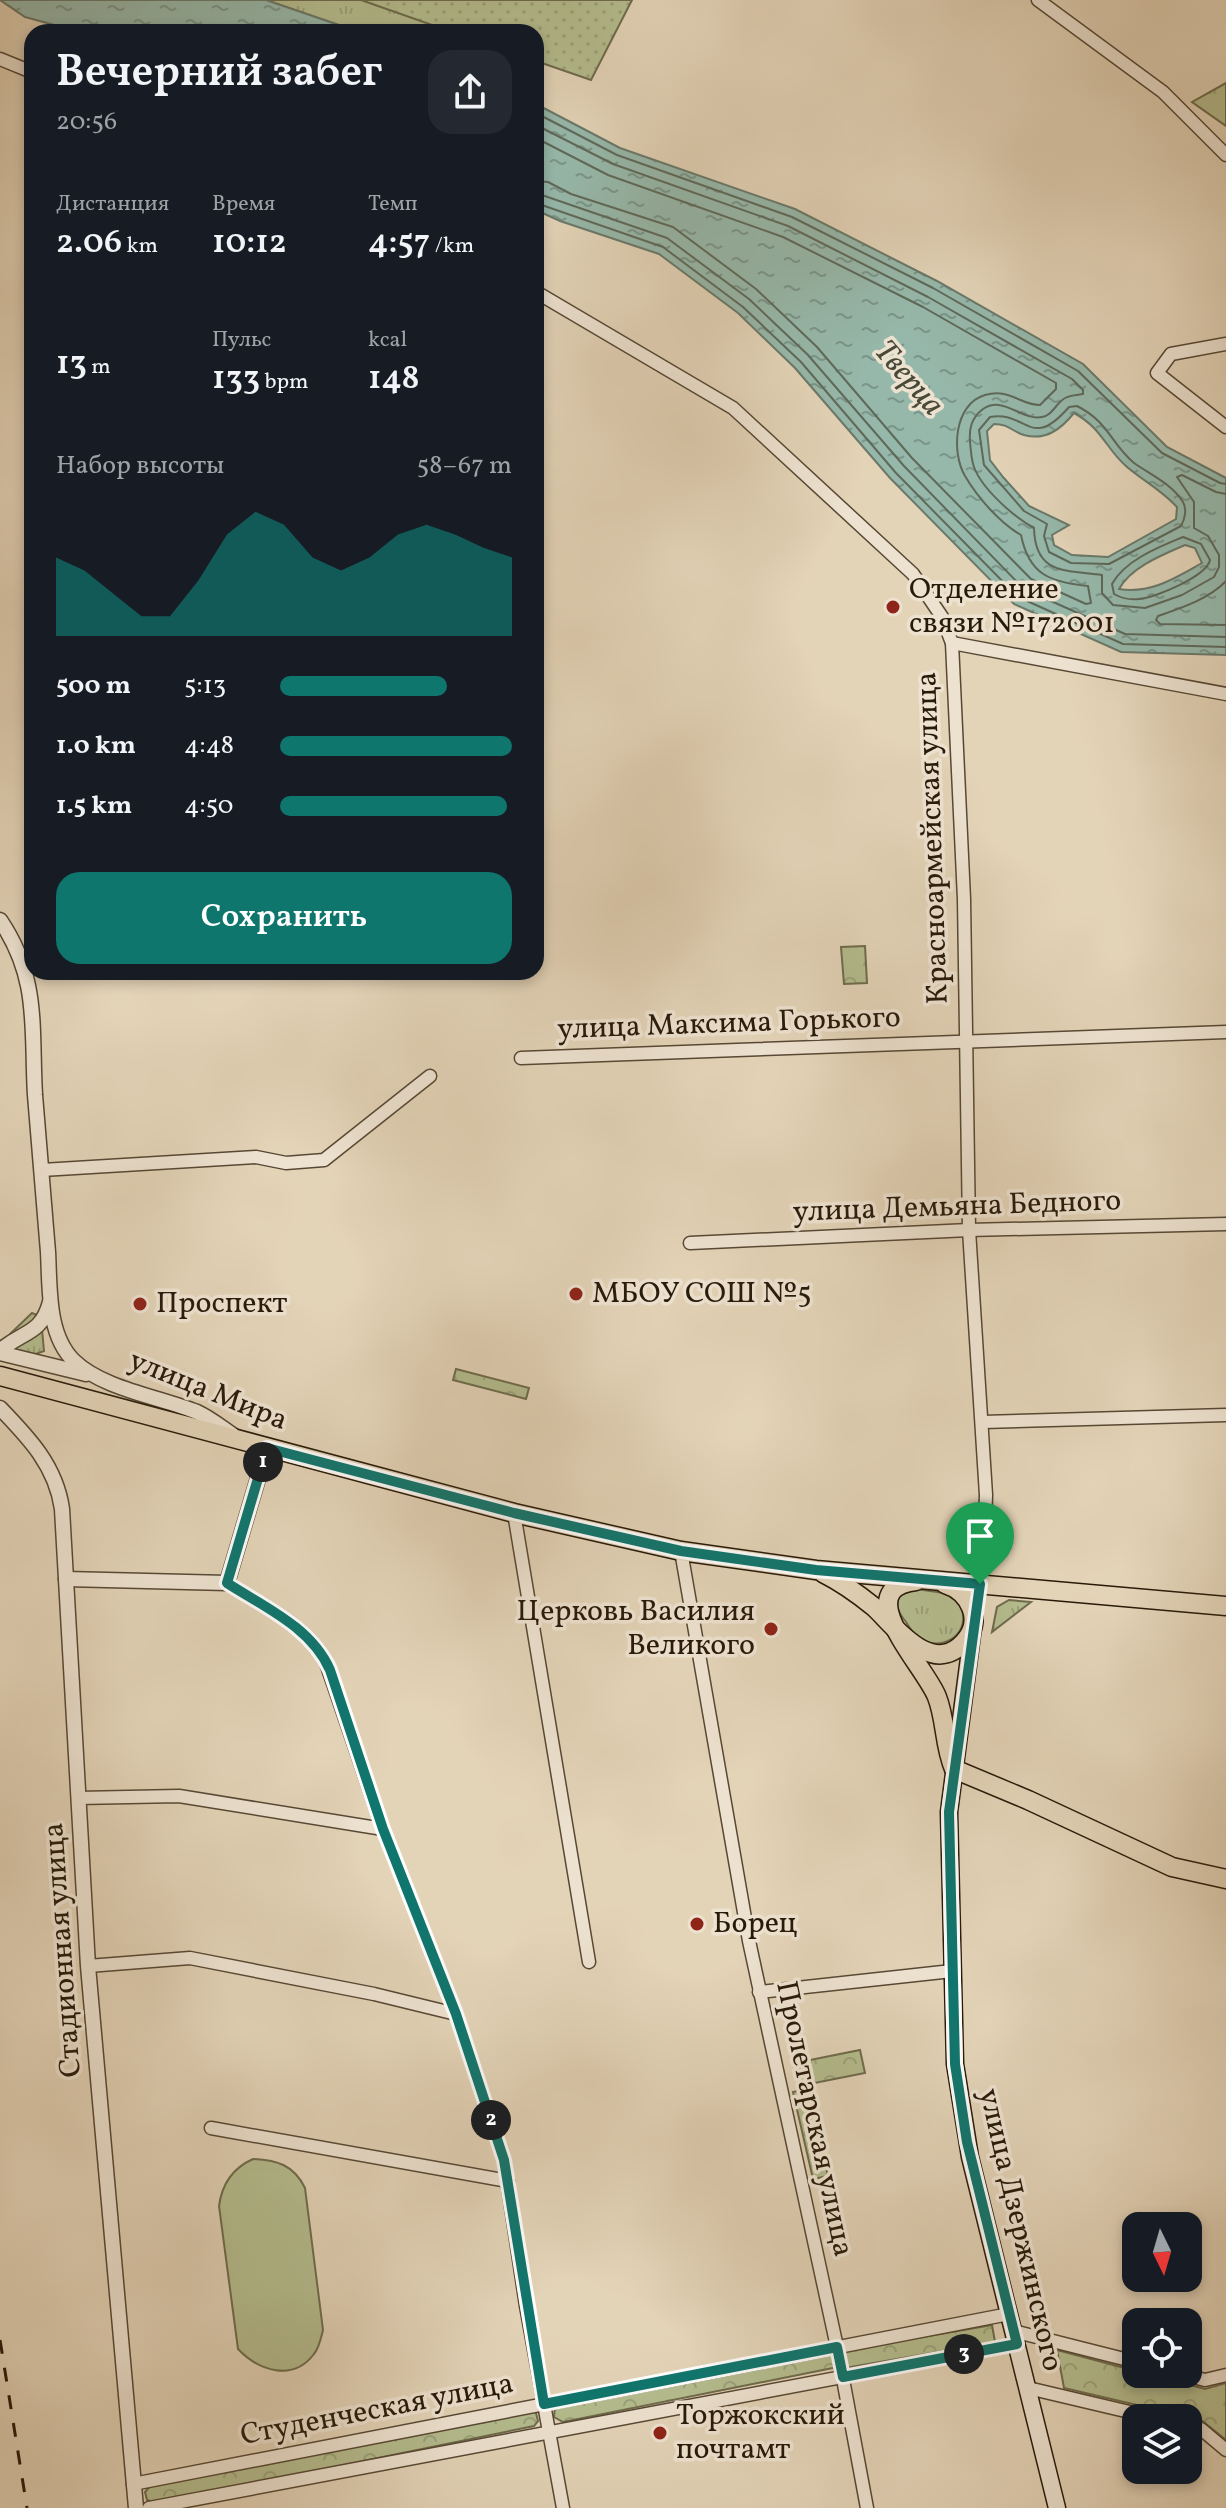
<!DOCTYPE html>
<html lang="ru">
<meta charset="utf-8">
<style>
body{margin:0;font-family:Vollkorn,serif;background:#242831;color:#f1f3f6;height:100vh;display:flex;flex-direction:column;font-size:30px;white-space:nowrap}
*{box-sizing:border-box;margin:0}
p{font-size:26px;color:#9ea1a6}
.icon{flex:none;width:44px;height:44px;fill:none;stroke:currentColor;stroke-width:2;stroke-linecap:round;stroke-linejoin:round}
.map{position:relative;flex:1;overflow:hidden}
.sheet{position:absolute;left:24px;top:24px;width:520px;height:956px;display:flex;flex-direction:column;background:#171b24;border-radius:24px;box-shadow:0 4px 12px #0003}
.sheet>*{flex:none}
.needle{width:52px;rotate:175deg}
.fabs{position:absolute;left:1122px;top:2212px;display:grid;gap:16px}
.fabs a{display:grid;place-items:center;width:80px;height:80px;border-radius:16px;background:#171b24;box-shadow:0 4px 12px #0003;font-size:40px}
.pin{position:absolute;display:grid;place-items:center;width:68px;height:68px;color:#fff;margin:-82px -34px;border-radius:50% 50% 50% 0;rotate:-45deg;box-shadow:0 0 8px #0007}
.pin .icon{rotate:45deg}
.km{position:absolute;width:40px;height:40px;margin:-20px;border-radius:50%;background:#222;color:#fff;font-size:22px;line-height:40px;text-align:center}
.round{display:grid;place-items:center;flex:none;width:84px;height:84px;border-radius:24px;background:#242831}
.head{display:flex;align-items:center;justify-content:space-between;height:136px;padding:0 32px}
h1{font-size:44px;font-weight:600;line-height:60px}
.figures{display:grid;grid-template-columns:repeat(3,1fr);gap:12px;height:136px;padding:8px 32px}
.figures div{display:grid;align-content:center}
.figures b{font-size:34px;font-weight:600}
.figures small{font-size:22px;font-weight:400}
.figures p{font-size:22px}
.chart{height:224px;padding:16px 32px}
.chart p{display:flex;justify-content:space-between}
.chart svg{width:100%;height:144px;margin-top:8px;fill:#0f766e;opacity:.7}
.primary-button{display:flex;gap:16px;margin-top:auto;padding:16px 32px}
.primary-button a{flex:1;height:92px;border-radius:24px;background:#0f766e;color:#fff;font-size:32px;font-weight:600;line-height:92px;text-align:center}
ul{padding:0 32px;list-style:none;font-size:26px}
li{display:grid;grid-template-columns:128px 96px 1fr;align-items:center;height:60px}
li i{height:20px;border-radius:10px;background:#0f766e}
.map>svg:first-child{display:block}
.grass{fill:url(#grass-tufts);stroke:#6e6b4c;stroke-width:2}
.forest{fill:url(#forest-crowns);stroke:#6e6b4c;stroke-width:2}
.garden{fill:url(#garden-dots);stroke:#6e6b4c;stroke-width:2}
.pitch{fill:#b4bc8e;stroke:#6e6b4c;stroke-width:2}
.water{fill:url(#water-ripples);stroke:#6a796a;stroke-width:2;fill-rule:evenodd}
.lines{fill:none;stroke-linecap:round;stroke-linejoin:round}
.shore{stroke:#5f695a;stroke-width:2}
.minor-casing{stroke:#574834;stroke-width:15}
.tertiary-casing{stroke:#574834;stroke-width:17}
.secondary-casing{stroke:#281a09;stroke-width:19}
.primary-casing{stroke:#281a09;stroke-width:21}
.minor{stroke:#ede2d0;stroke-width:12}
.tertiary{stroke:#ede2d0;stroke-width:14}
.secondary{stroke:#ede2d0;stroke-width:16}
.primary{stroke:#e3d3b7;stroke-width:18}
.rail{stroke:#281a09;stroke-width:3;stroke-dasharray:14 14;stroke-linecap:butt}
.route-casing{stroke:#fff;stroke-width:16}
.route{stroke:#0f766e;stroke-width:10}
.poi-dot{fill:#8f2418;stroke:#ede2d0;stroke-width:3}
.labels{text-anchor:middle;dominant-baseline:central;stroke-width:7;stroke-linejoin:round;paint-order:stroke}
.poi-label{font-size:30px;fill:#281a09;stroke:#ede2d0;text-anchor:start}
.street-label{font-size:30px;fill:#281a09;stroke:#ede2d0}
.water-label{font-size:32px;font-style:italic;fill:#494939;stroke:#ede2d0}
</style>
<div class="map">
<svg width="1226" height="2508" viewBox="0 0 1226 2508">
<defs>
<pattern id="grass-tufts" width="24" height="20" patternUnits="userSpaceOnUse" patternTransform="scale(2)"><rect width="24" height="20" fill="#b4bc8e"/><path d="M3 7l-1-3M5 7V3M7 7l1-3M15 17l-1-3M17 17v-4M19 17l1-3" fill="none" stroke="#9ba179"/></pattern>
<pattern id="forest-crowns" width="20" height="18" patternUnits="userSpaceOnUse" patternTransform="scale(2)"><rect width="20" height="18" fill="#b4bc8e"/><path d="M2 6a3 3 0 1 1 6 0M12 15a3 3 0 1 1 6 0" fill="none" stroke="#9ba179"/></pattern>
<pattern id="garden-dots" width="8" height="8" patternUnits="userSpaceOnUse" patternTransform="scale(2)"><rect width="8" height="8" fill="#b4bc8e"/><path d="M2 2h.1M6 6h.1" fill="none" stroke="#9ba179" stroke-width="1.8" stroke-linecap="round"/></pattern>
<pattern id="water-ripples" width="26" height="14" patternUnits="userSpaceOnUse" patternTransform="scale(2)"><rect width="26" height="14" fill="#96b8aa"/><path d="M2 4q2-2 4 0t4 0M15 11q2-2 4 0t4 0" fill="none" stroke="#7a9589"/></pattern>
</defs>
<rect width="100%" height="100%" fill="#e3d3b7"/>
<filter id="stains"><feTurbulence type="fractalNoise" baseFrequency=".0025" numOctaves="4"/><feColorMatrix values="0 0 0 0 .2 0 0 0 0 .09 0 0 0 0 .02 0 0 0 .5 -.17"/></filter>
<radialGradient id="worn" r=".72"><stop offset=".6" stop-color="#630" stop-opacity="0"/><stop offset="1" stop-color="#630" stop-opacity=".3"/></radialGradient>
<g class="grass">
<path d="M266 0H462L517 32H359Z"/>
<path d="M1226 83V126L1192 102Z"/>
<path d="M32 1313 39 1316 41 1319 44 1351 33 1355 5 1349 10 1334Z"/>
<path d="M916 1589 951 1594C955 1599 960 1604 962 1610 970 1637 938 1653 918 1637 913 1633 909 1627 906 1622 898 1612 894 1605 901 1594Z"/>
<path d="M1009 1600 1031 1602 992 1632 997 1607Z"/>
</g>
<g class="forest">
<path d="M865 946 867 983 844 984 841 947Z"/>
<path d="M456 1369 529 1388 526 1399 453 1380Z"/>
<path d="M860 2050 865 2073 799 2086 795 2063Z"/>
<path d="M808 2089 828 2176 813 2179 793 2092Z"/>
<path d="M992 2325 995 2342 845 2368 842 2351Z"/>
<path d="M1057 2350 1136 2371V2374H1149L1205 2389 1226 2383V2440L1201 2420 1064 2388Z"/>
<path d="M834 2351 838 2367 563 2422 554 2417 555 2407Z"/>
<path d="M530 2409 536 2413 538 2421 534 2426 157 2503 147 2500 145 2492 152 2484Z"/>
</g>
<path class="garden" d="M361 0H632L591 80 536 61V32H452Z"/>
<path class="pitch" d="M253 2159C277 2160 294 2165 305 2188L323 2330C321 2338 319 2348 314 2354 293 2382 259 2371 238 2349L219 2206C222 2183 233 2168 253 2159Z"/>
<g class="water">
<path d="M0 0H266L359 32H80L25 17Z"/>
<path d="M536 104 620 148 795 209 937 281 1083 364 1167 447 1226 478V655L1121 652 1014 604 890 478 795 368 738 313 659 254 560 221 536 210ZM1074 413C1103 429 1105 448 1127 467 1145 482 1160 489 1177 507L1176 519 1108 557 1072 555 1054 545 1052 535 1069 525 1029 506 1003 477 990 460 987 431 994 424C1009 424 1011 431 1024 435 1046 441 1061 429 1074 413ZM1185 545 1195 548 1202 563C1175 578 1151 594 1119 589 1131 567 1162 555 1185 545Z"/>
</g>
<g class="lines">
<g class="shore">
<path d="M536 113 617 155 792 217 933 288 1078 371 1162 453 1220 483 1226 484"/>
<path d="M536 125 613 164 788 226 928 297 1072 379 1083 390V394C1077 395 1070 395 1065 398 1056 403 1053 415 1042 417 1021 421 1004 395 983 409 971 418 969 429 970 442 971 450 971 459 974 467 982 489 1014 517 1034 528 1035 575 1066 570 1102 575V593L1113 605 1145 608 1182 595 1214 577 1219 567V555L1208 536 1194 528V502L1177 477 1182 475 1216 492 1226 494"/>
<path d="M536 138 608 175 783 237 923 307 1056 383V389L1040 405C1020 405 1010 388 985 395 954 404 951 452 965 476 978 498 1000 523 1021 535 1029 575 1050 582 1088 586L1091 603 1086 604 1031 579 912 458 817 347 756 289 673 227 571 194 548 182 536 181"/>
<path d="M536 193 667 238 749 299 808 355 904 466 1024 589 1125 634 1226 637"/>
<path d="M536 203 663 247 743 307 801 362 896 473 1018 597 1123 644 1226 647"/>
<path d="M1077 406C1109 422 1111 444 1134 463 1151 475 1172 484 1183 502 1187 509 1185 519 1181 526L1109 564 1071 563 1049 552 1044 536 1047 524 1024 511 984 465 979 430 990 417C1027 410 1030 452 1069 407Z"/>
<path d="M1183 537 1201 544 1210 560C1207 576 1155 598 1139 599 1131 600 1121 598 1114 594L1112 584C1125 560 1159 547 1183 537Z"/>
<path d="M1226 581C1209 599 1181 608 1158 616L1156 620 1160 624 1226 625"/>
</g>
<g class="minor-casing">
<g id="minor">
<path d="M1038 0 1163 92 1226 155"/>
<path d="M0 59 32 72"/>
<path d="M536 292 733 408 913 574 942 617 952 643 964 899 969 1230 986 1495 984 1552 975 1615"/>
<path d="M1226 344 1171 354 1157 373 1226 427"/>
<path d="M952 643 1226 694"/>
<path d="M521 1058 1226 1032"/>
<path d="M42 1170 256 1157 286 1163 324 1160 430 1076"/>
<path d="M690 1243 969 1230 1226 1224"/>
<path d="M983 1422 1226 1415"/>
<path d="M514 1513 589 1962"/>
<path d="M681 1551 749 1941 837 2347 867 2508"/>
<path d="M227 1583C260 1604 305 1624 325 1660L383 1829 456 2014 504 2160 526 2306 563 2508"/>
<path d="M78 1798 179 1796 383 1829"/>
<path d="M88 1966 190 1958 374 1994 456 2014"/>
<path d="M759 1992 952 1971"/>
<path d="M211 2128 508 2181"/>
<path d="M1013 2331 1136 2362"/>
<path d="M1181 2374 1205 2380 1226 2375"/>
<path d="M1028 2388 1155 2418"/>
<path d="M1188 2426 1201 2429 1226 2450"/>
<path d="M133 2484 1009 2314"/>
<path d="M149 2508 1017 2344"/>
</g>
</g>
<g class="tertiary-casing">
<g id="tertiary">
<path d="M0 920C40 979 31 1028 35 1095 39 1148 44 1200 48 1252 50 1288 47 1335 74 1361 103 1389 160 1397 197 1412 210 1418 221 1427 233 1435"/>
<path d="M0 1351C21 1331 41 1336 50 1302"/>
<path d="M0 1353 86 1374"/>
<path d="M0 1408C29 1438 56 1466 62 1509L88 1966 136 2508"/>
<path d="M66 1579 227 1583 267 1448"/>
</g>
</g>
<g class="secondary-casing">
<path id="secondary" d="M973 1627 949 1812 955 2064 970 2157 1057 2508"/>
</g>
<g class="primary-casing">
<g id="primary">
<path d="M0 1376 514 1513 681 1551 816 1570 1226 1606"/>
<path d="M823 1573C841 1582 858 1594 874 1607 896 1628 932 1677 964 1642 984 1621 970 1592 945 1584"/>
<path d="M916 1581C847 1589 926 1667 937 1697 946 1720 944 1746 954 1769L1028 1800 1172 1867 1226 1879"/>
</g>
</g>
<use href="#minor" class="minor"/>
<use href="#tertiary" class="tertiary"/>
<use href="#secondary" class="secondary"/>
<use href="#primary" class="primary"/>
<path class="rail" d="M0 2340 27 2508"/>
</g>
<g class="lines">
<g class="route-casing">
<path id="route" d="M267 1448 514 1513 681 1551 816 1570 980 1584 949 1812 955 2064 967 2142 1017 2344 843 2377 837 2347 544 2404 504 2160 456 2014 383 1829 330 1670C311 1627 264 1607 227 1583Z"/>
</g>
<use href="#route" class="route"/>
</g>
<g class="poi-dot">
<circle cx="893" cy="607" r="8"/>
<circle cx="576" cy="1294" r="8"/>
<circle cx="140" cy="1304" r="8"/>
<circle cx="771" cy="1629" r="8"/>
<circle cx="697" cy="1924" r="8"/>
<circle cx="660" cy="2433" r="8"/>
</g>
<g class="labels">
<g class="poi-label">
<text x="909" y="590">Отделение<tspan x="909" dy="34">связи №172001</tspan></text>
<text x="592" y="1294">МБОУ СОШ №5</text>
<text x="156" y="1304">Проспект</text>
<text x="755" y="1612" text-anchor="end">Церковь Василия<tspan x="755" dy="34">Великого</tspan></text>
<text x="713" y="1924">Борец</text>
<text x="676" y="2416">Торжокский<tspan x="676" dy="34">почтамт</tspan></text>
</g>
<g class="street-label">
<text transform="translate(933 838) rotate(-92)">Красноармейская улица</text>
<text transform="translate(729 1024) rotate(-2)">улица Максима Горького</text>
<text transform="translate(957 1207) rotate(-2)">улица Демьяна Бедного</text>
<text transform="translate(208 1391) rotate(22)">улица Мира</text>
<text transform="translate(63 1950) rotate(-94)">Стадионная улица</text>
<text transform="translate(814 2119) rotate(78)">Пролетарская улица</text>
<text transform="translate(1020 2230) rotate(77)">улица Дзержинского</text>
<text transform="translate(377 2410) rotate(-11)">Студенческая улица</text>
</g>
<g class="water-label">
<text transform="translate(908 379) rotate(49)">Тверца</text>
</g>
</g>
<rect width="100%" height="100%" filter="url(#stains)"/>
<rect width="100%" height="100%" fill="url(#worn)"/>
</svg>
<div class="fabs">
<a><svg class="needle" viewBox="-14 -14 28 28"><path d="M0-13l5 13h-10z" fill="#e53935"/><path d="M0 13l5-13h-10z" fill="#9ea1a6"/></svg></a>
<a><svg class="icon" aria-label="locate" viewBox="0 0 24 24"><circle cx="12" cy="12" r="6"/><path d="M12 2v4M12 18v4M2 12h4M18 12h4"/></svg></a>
<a><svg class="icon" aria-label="layers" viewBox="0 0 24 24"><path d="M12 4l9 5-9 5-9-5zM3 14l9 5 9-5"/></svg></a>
</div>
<div class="pin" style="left:980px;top:1584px;background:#1e9e55"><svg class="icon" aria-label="arrive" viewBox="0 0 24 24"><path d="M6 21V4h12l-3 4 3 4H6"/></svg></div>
<b class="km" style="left:263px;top:1462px">1</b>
<b class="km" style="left:491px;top:2120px">2</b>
<b class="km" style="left:964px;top:2354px">3</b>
<section class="sheet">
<div class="head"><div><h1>Вечерний забег</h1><p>20:56</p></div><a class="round"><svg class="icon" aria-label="share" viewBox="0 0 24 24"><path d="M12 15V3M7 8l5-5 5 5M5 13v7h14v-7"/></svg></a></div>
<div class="figures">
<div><p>Дистанция</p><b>2.06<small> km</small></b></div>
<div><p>Время</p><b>10:12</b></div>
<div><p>Темп</p><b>4:57<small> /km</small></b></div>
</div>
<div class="figures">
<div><b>13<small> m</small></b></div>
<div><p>Пульс</p><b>133<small> bpm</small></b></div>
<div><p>kcal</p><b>148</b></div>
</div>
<div class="chart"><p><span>Набор высоты</span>58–67 m</p>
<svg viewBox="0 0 160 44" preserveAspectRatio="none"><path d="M0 44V20L10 24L20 31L30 38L40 38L50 27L60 13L70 6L80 10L90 20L100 24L110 20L120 13L130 10L140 13L150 17L160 20V44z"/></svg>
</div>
<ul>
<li><b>500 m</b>5:13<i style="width:72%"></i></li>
<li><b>1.0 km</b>4:48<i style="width:100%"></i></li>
<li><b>1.5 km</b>4:50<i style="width:98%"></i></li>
</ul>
<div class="primary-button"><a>Сохранить</a></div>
</section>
</div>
